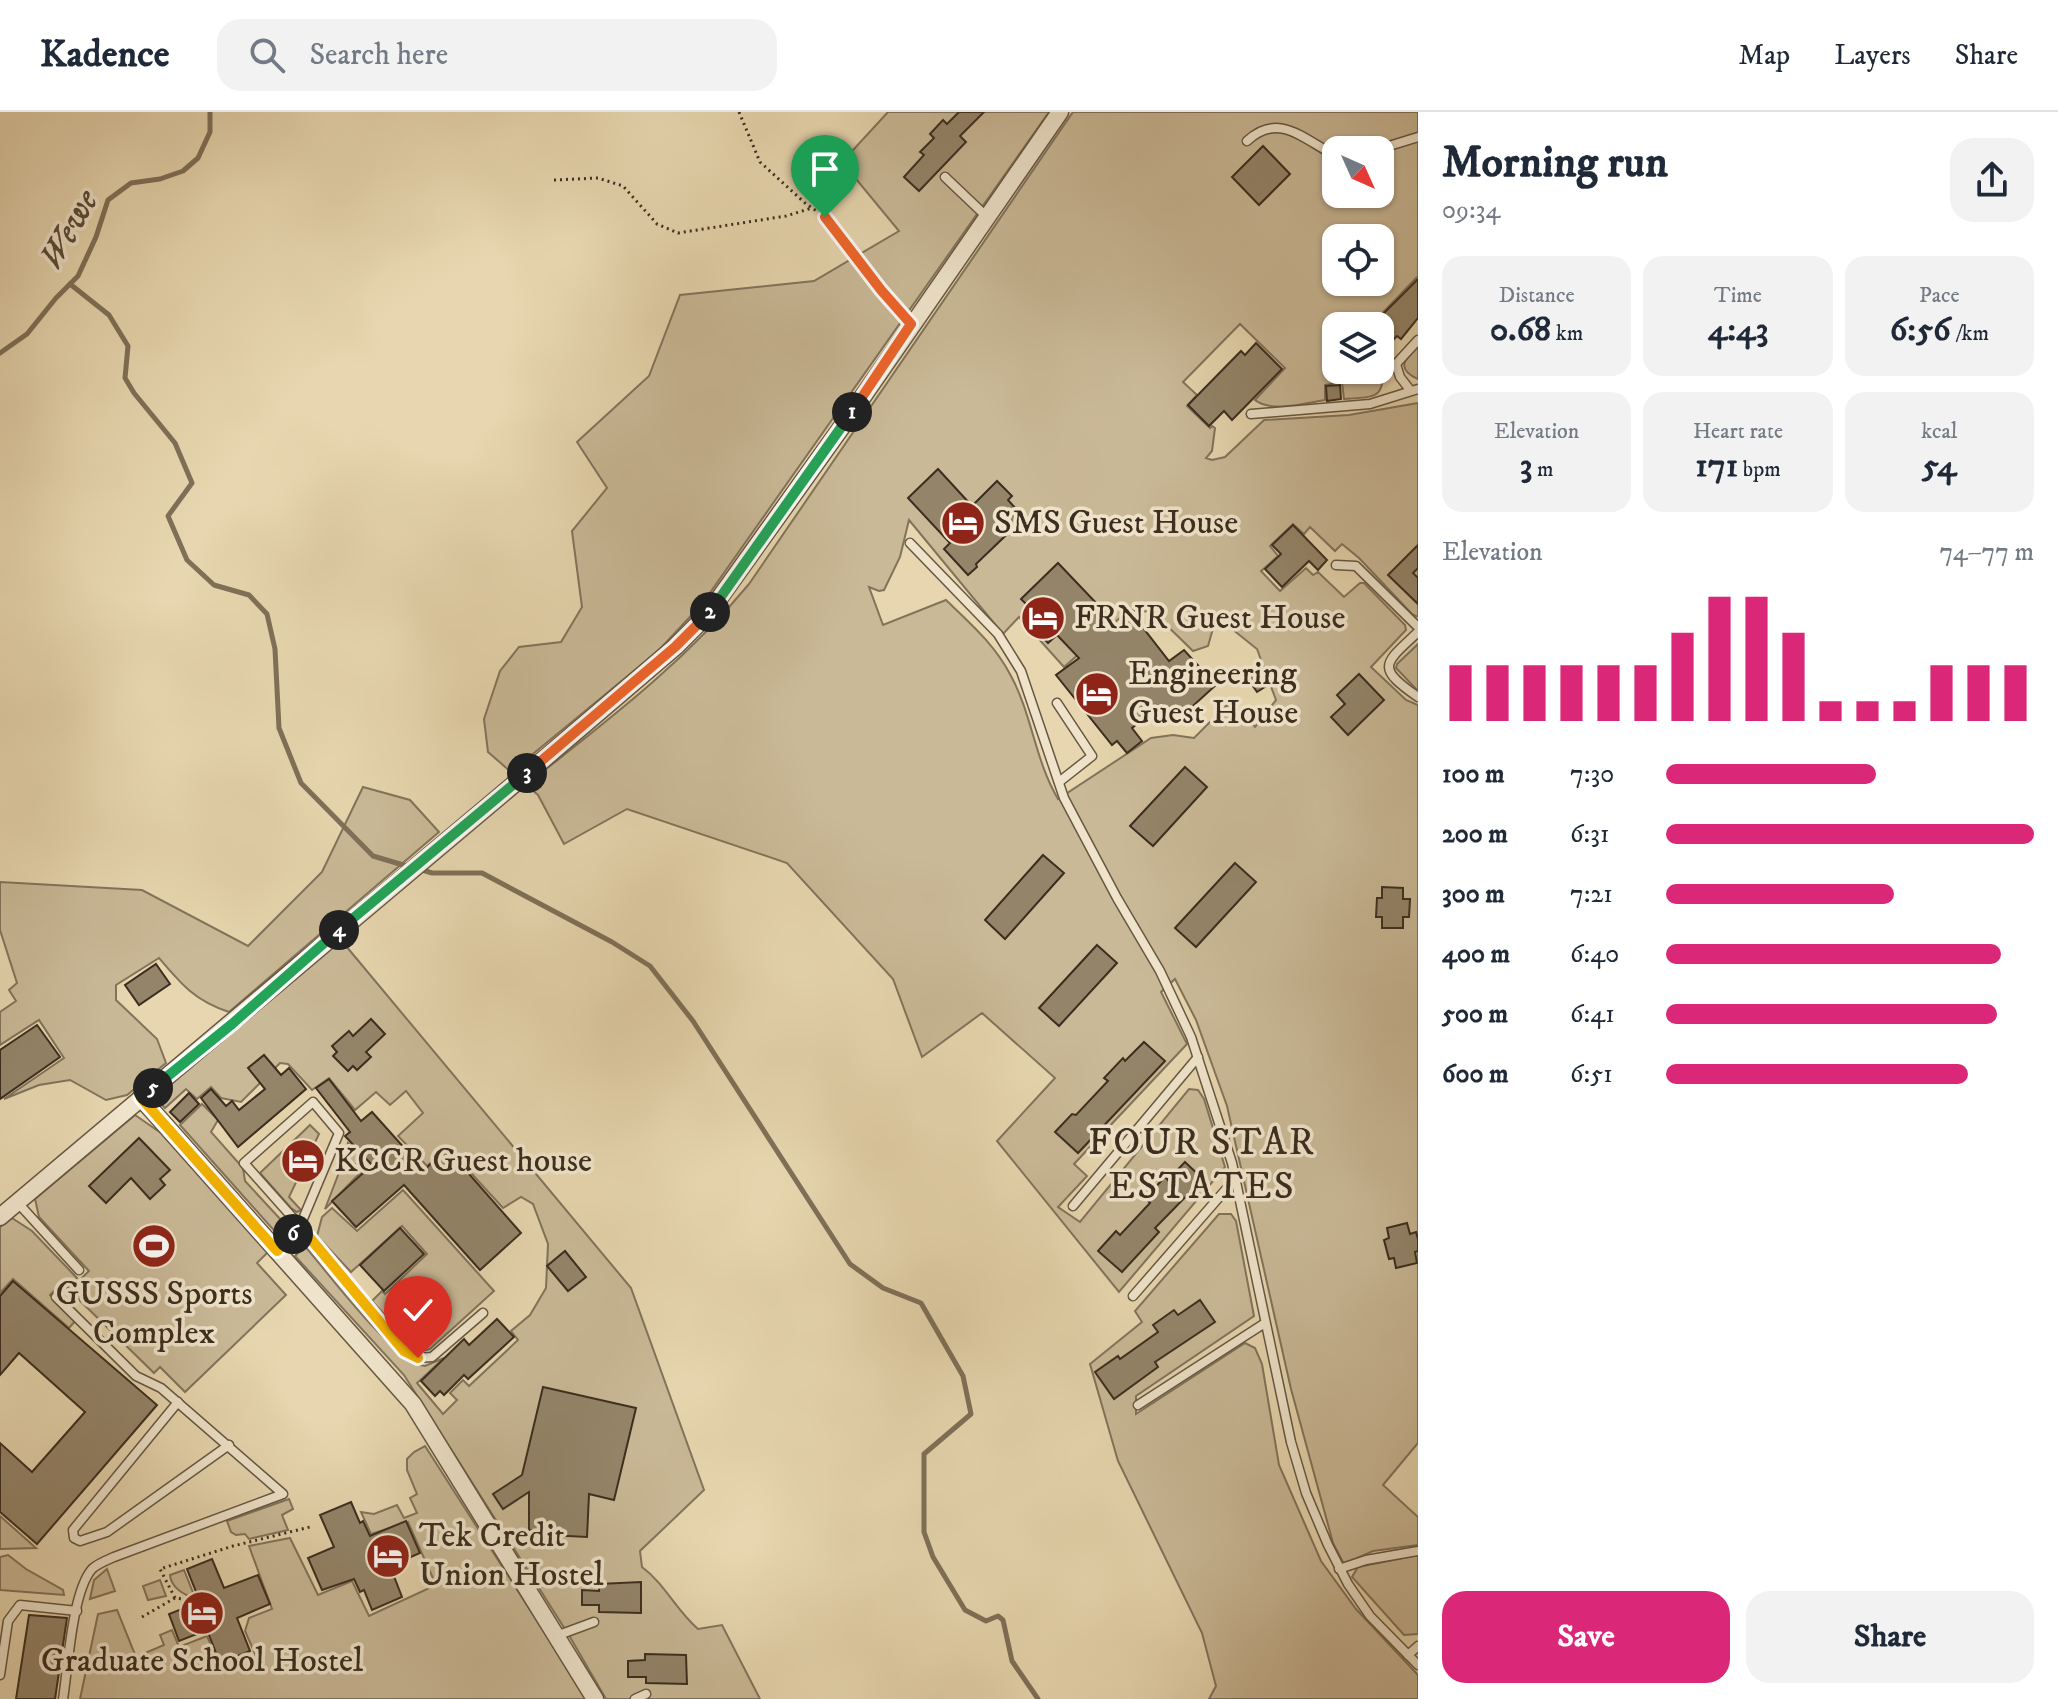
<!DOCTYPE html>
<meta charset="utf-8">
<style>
body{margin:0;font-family:"IM FELL DW Pica",serif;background:#f2f2f3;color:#1f2937;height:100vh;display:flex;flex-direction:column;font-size:30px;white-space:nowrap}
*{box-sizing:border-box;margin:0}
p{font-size:26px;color:#747a83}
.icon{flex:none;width:44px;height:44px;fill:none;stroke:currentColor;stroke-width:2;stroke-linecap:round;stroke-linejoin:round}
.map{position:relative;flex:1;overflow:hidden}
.details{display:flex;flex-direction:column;background:#fff;width:640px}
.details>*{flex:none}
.needle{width:52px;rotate:135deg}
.tools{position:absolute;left:1322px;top:24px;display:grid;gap:16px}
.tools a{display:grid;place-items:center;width:72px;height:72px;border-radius:16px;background:#fff;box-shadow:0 2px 6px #0004;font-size:40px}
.pin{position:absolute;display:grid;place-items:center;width:68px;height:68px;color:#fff;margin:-82px -34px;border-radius:50% 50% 50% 0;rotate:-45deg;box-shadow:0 0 8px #0007}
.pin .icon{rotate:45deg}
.km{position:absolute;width:40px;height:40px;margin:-20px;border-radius:50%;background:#222;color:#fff;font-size:22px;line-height:40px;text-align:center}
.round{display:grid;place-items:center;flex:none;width:84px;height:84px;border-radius:24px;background:#f2f2f3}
.overview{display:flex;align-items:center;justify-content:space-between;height:136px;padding:0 24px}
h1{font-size:44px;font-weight:700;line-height:60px}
.metrics{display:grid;grid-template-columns:repeat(3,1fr);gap:12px;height:136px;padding:8px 24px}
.metrics div{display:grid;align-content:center;border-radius:20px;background:#f2f2f3;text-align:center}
.metrics b{font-size:34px;font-weight:700}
.metrics small{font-size:22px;font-weight:400}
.metrics p{font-size:22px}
.chart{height:224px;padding:16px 24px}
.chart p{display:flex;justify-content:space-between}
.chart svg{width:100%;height:144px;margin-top:8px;stroke:#db2777;stroke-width:6}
.primary-button{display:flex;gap:16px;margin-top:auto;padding:16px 24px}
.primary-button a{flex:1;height:92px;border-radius:24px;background:#db2777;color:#fff;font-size:32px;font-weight:700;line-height:92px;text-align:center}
.primary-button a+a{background:#f2f2f3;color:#1f2937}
ul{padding:0 24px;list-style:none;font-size:26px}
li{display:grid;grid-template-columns:128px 96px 1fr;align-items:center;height:60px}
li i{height:20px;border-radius:10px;background:#db2777}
header{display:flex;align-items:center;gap:48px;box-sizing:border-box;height:112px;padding:0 40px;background:#fff;border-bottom:2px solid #e0e1e3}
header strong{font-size:38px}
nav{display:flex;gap:44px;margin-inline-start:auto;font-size:28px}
.search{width:560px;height:72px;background:#f2f2f3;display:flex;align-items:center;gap:20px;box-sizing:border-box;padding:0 28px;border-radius:24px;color:#747a83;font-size:30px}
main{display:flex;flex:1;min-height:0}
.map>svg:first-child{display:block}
.green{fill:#cab997;stroke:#82735b;stroke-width:2;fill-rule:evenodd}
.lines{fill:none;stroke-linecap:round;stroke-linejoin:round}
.stream{stroke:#7f7058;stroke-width:5}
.building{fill:#94856a;stroke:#3b2d1f;stroke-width:2}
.lane-casing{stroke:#665743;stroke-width:11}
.street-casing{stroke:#665743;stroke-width:19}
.path{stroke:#3b2d1f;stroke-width:3;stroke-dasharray:2 4;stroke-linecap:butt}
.lane{stroke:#efe4cb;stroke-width:8}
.street{stroke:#efe4cb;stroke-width:16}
.split-1-casing{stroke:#fff;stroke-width:16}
.split-2-casing{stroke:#fff;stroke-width:16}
.split-3-casing{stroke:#fff;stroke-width:16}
.split-4-casing{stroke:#fff;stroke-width:16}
.split-5-casing{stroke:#fff;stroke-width:16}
.split-6-casing{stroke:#fff;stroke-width:16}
.split-7-casing{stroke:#fff;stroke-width:16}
.split-1{stroke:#f0652b;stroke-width:10}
.split-2{stroke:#22a559;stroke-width:10}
.split-3{stroke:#f0652b;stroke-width:10}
.split-4{stroke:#22a559;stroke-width:10}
.split-5{stroke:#22a559;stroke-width:10}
.split-6{stroke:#f5b400;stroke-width:10}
.split-7{stroke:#f5b400;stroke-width:10}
.labels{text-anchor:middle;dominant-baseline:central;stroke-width:7;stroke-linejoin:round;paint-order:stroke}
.poi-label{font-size:34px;fill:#3b2d1f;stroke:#efe4cb;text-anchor:start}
.water-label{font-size:36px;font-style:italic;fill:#584937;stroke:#efe4cb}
.quarter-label{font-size:38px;letter-spacing:2px;fill:#3b2d1f;stroke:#efe4cb}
</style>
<header>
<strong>Kadence</strong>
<div class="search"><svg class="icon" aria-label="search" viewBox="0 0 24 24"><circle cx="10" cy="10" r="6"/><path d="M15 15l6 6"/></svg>Search here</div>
<nav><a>Map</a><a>Layers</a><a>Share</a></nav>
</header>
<main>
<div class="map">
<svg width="1418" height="1587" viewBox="0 0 1418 1587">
<rect width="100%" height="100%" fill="#e7d6af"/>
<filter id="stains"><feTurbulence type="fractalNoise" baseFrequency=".0025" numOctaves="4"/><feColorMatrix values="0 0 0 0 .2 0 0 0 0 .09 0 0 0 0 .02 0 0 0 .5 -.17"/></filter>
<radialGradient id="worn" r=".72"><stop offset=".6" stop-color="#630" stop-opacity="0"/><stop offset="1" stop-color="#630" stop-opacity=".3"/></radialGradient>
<g class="green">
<path d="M888 0H1049L702 492 658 539 511 660 488 640 484 607 500 559 519 535 561 530 582 495 572 419 607 376 577 330 649 264 680 183 814 169 899 119 842 50Z"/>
<path d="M1073 0H1418V164L1370 214H1336V258H1380V248C1387 286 1378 285 1344 287L1342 270 1325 273V288C1306 291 1271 301 1255 288L1285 256 1240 212 1183 270 1197 283 1187 294 1210 316 1212 314 1215 316 1212 339 1206 346 1212 348 1225 345 1264 308 1349 303 1418 291V505L1412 502 1359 446 1342 432 1335 439 1310 415 1304 422 1293 412 1270 434 1278 444 1261 459 1280 479 1306 456 1313 463 1318 460 1344 485 1360 471H1364L1405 513 1406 518 1371 555 1406 588 1418 593V1331L1383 1373 1418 1405V1433L1373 1439 1344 1452 1333 1431 1291 1277 1227 994 1196 908 1175 867 1161 880 1187 932 1074 1052 1087 1064 1058 1095 1080 1110 1189 977 1198 978 1204 987 1225 1055 1119 1180 997 1029 1055 966 982 901 922 945 893 867 787 751 627 697 564 732 538 683 526 673C608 608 682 553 749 472ZM1336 38H1380V82H1336ZM1336 126H1380V170H1336ZM909 408 1003 522 1019 505 1064 555 1130 497 1136 500 1152 499 1193 539 1208 534 1214 513H1227L1257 537 1276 588 1255 615 1242 600 1227 593 1194 626 1173 623 1151 626 1058 687C1035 648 1032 603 1011 564 995 533 971 512 946 488L883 513 869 475 879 479 884 478 900 445Z"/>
<path d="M1418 233V267C1395 257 1405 246 1418 233Z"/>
<path d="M1418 532V576L1417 578 1396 556 1397 552Z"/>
<path d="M363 675 410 688 439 720 229 900C195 889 181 872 159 846L116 873V888L157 927 166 951 127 983 106 988 70 968 39 973 4 987 64 946 39 908 0 933V900L16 889 9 878 17 871 0 818V770L142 778 248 834 322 760Z"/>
<path d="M341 828 631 1176 704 1378 640 1439 642 1455C665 1472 676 1498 698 1517L722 1513 760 1587H606L570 1525 404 1263 295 1144 305 1134C327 1160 395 1251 425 1254L444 1246 417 1271 443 1302 457 1288 450 1281 463 1268 469 1274 518 1228 511 1219 530 1203 546 1176 548 1132 533 1092 521 1085 503 1096 448 1036 427 1054 398 1024 423 1001 406 979 390 993 376 980 355 998 329 966 312 978 288 952 280 951 241 990 221 986 211 975 197 987 186 977 165 996 155 986Z"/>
<path d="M202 992 218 1008 211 1020 243 1056 245 1069 282 1109 284 1117 279 1124 180 1013Z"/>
<path d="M135 1003 161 1021 269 1139 257 1151 286 1183 185 1280 160 1255 154 1261 69 1178 89 1159 39 1105 35 1087Z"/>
<path d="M310 1013 319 1022 289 1085 301 1098 297 1100 291 1096 260 1061Z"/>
<path d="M348 1031 364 1048 362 1053 342 1050Z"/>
<path d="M340 1058 361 1060 325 1097Z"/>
<path d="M403 1078 494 1179 430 1237 422 1239 414 1235 372 1189 382 1179 385 1182 427 1142 402 1114 351 1160 317 1124 322 1105 332 1096 357 1119Z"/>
<path d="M1219 1102H1231L1236 1109 1254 1204 1136 1284V1302L1245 1231 1255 1236 1262 1252 1279 1353 1321 1449 1356 1497 1418 1563V1587H1209L1216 1574 1202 1521 1118 1349 1090 1252 1142 1210 1135 1199Z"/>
<path d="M12 1106 32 1119 77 1166 65 1178 60 1173 50 1183 76 1208 69 1216 13 1167 0 1181V1115Z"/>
<path d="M425 1334 587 1587H80L98 1502 117 1498 136 1545 164 1533 160 1523 172 1518 179 1535 207 1524 222 1558 256 1544 245 1519 249 1506 272 1497 249 1434 290 1426 318 1483 352 1469 369 1504 436 1473 408 1410 371 1422 361 1400 374 1402 397 1393 404 1406 417 1401 410 1386 417 1382 407 1358V1347L414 1340Z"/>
<path d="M289 1387 293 1397 282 1403 288 1418 249 1427 245 1422 236 1423 231 1420 227 1409Z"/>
<path d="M0 1404 36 1436 0 1437Z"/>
<path d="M8 1443 26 1457 63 1478 64 1483 0 1478V1445Z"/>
<path d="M1418 1443V1522L1404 1523 1352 1465 1358 1455Z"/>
<path d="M107 1457 115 1479 90 1487 94 1468Z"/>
<path d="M184 1458 194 1483 191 1485C181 1481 171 1474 170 1463Z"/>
<path d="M160 1468 166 1484 148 1488 143 1474Z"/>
</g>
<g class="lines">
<g class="stream">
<path d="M70 172 109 203 128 234 125 266 134 281 175 331 192 371 168 404 187 448 214 473 249 483 267 502 275 537 279 616 301 671 373 744 410 755"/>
<path d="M0 241 27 222 56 186 78 164 96 125 108 88 131 71 160 67 183 59 198 46 210 20V0"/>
<path d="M419 757 432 761H482L612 830 650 854 693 909 850 1152 883 1176 921 1191 963 1264 971 1302 924 1342V1420L933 1445 965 1498 986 1509 998 1504 1003 1508 1012 1549 1038 1587"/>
</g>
</g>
<g class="building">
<path d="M959 0H984L960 24 966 30 919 79 904 65 924 43 920 40 934 26 930 22 943 8 947 12Z"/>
<path d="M1263 34 1290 62 1259 93 1232 65Z"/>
<path d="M1418 167V206L1401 227 1397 224 1380 241V205Z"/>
<path d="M1256 231 1282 257 1232 308 1224 299 1209 314 1188 293 1241 239 1245 243Z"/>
<path d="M1340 273 1341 287 1327 289 1326 274Z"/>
<path d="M938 357 972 394 997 369 1012 384 1008 388 1024 406 976 452 977 455 968 463 944 437 950 431 908 386Z"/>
<path d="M1293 413 1327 448 1318 458 1309 449 1282 475 1265 457 1281 442 1272 433Z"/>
<path d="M1418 433V456L1413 461 1418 466V492L1388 463Z"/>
<path d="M1058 451 1118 514 1133 503 1169 549 1184 538 1216 573 1173 612 1159 595 1132 616 1142 629 1127 641 1117 629 1112 633 1056 563 1079 546 1057 523 1048 531 1023 505 1031 497 1021 487Z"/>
<path d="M1257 557 1268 573 1257 580 1246 564Z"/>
<path d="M1359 562 1384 588 1348 623 1331 605 1345 592 1337 583Z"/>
<path d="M1185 655 1207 675 1153 734 1130 714Z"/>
<path d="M1043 743 1064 761 1005 827 985 808Z"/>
<path d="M1235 751 1256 770 1196 835 1175 816Z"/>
<path d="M1382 775 1403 776V787H1410L1409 805H1403V816H1382V805H1376L1377 786H1382Z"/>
<path d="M1097 833 1117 851 1059 914 1039 896Z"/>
<path d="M156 852 170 872 139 893 125 873Z"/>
<path d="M371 907 385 922 366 940 371 945 357 958 353 954 348 959 333 944 337 940 332 934 349 919 353 924Z"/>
<path d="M37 913 60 945 0 987V938Z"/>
<path d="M1144 930 1165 949 1078 1041 1055 1020 1072 1002 1076 1003 1108 969 1104 966 1123 946 1125 949Z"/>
<path d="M264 943 281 963 289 956 306 977 238 1035 201 986 211 977 226 994 232 989 239 998 265 977 248 956Z"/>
<path d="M329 967 361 1009 372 1000 424 1058 447 1037 521 1121 480 1158 404 1073 356 1115 332 1089 372 1053 345 1024 350 1020 316 976Z"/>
<path d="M189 981 199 992 180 1010 170 1000Z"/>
<path d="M139 1026 170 1058 160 1067 165 1073 150 1087 131 1066 106 1091 89 1074Z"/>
<path d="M1185 1050 1203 1067 1155 1116 1159 1120 1122 1160 1098 1139 1116 1119 1120 1123 1150 1091 1145 1086 1165 1065 1168 1068Z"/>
<path d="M1407 1111 1410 1122 1416 1120 1418 1127V1139L1415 1140 1417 1151 1396 1156 1394 1146 1389 1147 1384 1128 1389 1126 1387 1116Z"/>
<path d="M400 1116 424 1142 384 1179 360 1153Z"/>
<path d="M565 1139 586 1165 568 1179 547 1154Z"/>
<path d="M13 1169 157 1293 37 1432 0 1400V1331L32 1360 85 1300 19 1241 0 1263V1184Z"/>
<path d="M1200 1188 1215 1210 1155 1250 1158 1255 1114 1287 1095 1260 1118 1244 1120 1247 1158 1220 1153 1213 1174 1198 1178 1203Z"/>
<path d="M497 1207 514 1225 468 1267 464 1263 444 1283 440 1279 435 1284 421 1269 464 1227 469 1233Z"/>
<path d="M543 1275 636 1296 614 1388 589 1382 587 1425 548 1423V1418H529V1380L503 1397 493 1382 522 1363Z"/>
<path d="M351 1390 360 1411 363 1409 370 1424 406 1409 420 1441 390 1454 402 1485 372 1498 364 1478 360 1480 354 1467 322 1478 308 1446 334 1435 320 1403Z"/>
<path d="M212 1447 224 1476 258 1463 270 1492 237 1506 250 1539 220 1551 207 1518 179 1529 169 1502 200 1490 187 1457Z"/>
<path d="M641 1470V1501L599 1500V1493H582V1478L599 1479V1472Z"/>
<path d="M29 1503 67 1506 55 1587H16Z"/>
<path d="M645 1542 686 1543 687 1572 646 1571V1565H628V1549L645 1548Z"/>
</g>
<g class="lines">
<g class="lane-casing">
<g id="lane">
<path d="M1247 29C1278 0 1302 26 1336 44"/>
<path d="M1376 38 1418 25"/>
<path d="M945 65 986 104"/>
<path d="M1410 278 1400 265 1396 252 1418 228"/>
<path d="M1251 302 1370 292 1418 277"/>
<path d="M910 431 998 522 1021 559 1064 686 1117 786 1160 859 1191 925 1232 1051 1291 1330 1306 1381 1328 1433 1348 1472 1370 1504 1418 1553"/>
<path d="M1336 453 1356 454 1418 515"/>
<path d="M1418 520C1384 552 1375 555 1418 585"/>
<path d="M1057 591 1092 644 1059 670"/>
<path d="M313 990 339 1021 300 1114 244 1051Z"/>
<path d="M18 1091 79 1158"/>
<path d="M1073 1094 1198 945"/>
<path d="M277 1139 300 1114 404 1239 418 1246 432 1245 483 1201"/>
<path d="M1133 1184 1235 1067"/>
<path d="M56 1185 136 1264 161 1276 283 1382 114 1445C107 1448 97 1452 92 1457 72 1480 68 1556 63 1587"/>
<path d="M178 1290 73 1418 74 1426 80 1429 107 1420 229 1333"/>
<path d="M1138 1293 1265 1211"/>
<path d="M1339 1457 1366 1448 1418 1439"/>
<path d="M556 1524 594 1510"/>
<path d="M1408 1543 1418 1534"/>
<path d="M0 1563 8 1509 20 1493 77 1499"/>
<path d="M635 1587 646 1582"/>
</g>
</g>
<g class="street-casing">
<g id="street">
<path d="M141 986 413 1292 595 1587"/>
<path d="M0 1105 550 642 675 535 708 502 846 309 1060 0"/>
</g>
</g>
<g class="path">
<path d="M739 0 760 50 805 91 825 105 881 178 901 200"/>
<path d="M554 68 598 66 623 74 657 112 678 121 786 104 812 96"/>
<path d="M175 1486 160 1457 233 1434 310 1415"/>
<path d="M142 1505 175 1486 189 1488"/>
</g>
<use href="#lane" class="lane"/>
<use href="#street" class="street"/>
</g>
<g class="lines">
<g class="split-1-casing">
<path id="split-1" d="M825 105 881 178 911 212 852 300"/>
</g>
<g class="split-2-casing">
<path id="split-2" d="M710 500 852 300"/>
</g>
<g class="split-3-casing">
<path id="split-3" d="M527 661 675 535 710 500"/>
</g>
<g class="split-4-casing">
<path id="split-4" d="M339 818 527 661"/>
</g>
<g class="split-5-casing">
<path id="split-5" d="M153 976 232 912 339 818"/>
</g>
<g class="split-6-casing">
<path id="split-6" d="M153 976 141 986 277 1139 293 1122"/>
</g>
<g class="split-7-casing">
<path id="split-7" d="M293 1122 300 1114 404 1239 418 1246"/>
</g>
<use href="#split-1" class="split-1"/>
<use href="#split-2" class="split-2"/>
<use href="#split-3" class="split-3"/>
<use href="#split-4" class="split-4"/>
<use href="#split-5" class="split-5"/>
<use href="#split-6" class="split-6"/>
<use href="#split-7" class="split-7"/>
</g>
<defs>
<g id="hotel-disc" transform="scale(2.3)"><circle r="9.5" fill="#8f2418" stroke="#efe4cb"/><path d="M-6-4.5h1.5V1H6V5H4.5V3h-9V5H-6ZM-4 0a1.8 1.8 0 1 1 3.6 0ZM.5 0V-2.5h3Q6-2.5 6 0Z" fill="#fff"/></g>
<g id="stadium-disc" transform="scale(2.3)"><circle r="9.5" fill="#8f2418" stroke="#efe4cb"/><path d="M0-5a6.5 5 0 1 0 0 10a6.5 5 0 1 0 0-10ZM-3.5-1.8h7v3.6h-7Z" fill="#fff"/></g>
</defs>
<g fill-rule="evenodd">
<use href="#hotel-disc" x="963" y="411"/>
<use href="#hotel-disc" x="1043" y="506"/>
<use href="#hotel-disc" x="1097" y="582"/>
<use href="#hotel-disc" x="303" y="1049"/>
<use href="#stadium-disc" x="154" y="1134"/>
<use href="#hotel-disc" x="388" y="1444"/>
<use href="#hotel-disc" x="202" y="1501"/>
</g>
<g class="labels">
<g class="poi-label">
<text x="994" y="411">SMS Guest House</text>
<text x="1074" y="506">FRNR Guest House</text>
<text x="1128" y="562">Engineering<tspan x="1128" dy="39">Guest House</tspan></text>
<text x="334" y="1049">KCCR Guest house</text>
<text x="154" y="1182" text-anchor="middle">GUSSS Sports<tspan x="154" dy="39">Complex</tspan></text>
<text x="419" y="1424">Tek Credit<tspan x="419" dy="39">Union Hostel</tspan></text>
<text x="202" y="1549" text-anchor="middle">Graduate School Hostel</text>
</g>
<g class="water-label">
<text transform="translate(69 118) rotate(-61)">Wewe</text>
</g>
<g class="quarter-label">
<text x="1202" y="1031">FOUR STAR<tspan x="1202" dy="44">ESTATES</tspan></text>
</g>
</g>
<rect width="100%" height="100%" filter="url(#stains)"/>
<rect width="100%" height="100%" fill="url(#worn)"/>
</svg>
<div class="tools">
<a><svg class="needle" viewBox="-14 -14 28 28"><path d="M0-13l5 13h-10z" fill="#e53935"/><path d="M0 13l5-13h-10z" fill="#747a83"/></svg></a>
<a><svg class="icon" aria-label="locate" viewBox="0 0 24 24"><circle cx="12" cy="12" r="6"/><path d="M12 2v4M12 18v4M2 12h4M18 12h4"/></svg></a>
<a><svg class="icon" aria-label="layers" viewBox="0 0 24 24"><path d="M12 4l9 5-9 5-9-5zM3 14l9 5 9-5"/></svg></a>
</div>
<div class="pin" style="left:825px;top:105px;background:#1e9e55"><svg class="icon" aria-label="arrive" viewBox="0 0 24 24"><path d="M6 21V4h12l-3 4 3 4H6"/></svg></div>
<div class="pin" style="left:418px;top:1246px;background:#d93025"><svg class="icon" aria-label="check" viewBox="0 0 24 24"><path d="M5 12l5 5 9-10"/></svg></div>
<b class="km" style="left:852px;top:300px">1</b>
<b class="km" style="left:710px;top:500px">2</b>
<b class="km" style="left:527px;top:661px">3</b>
<b class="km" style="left:339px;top:818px">4</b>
<b class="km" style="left:153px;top:976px">5</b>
<b class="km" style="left:293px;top:1122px">6</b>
</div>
<section class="details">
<div class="overview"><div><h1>Morning run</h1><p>09:34</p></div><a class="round"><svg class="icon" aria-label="share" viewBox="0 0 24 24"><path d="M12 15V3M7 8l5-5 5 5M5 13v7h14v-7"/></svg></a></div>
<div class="metrics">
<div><p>Distance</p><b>0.68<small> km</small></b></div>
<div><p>Time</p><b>4:43</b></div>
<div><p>Pace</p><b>6:56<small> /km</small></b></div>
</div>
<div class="metrics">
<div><p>Elevation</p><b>3<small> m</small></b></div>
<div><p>Heart rate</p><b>171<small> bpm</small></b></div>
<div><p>kcal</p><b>54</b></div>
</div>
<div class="chart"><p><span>Elevation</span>74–77 m</p>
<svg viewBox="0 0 160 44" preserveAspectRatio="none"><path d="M5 44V27M15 44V27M25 44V27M35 44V27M45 44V27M55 44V27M65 44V17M75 44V6M85 44V6M95 44V17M105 44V38M115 44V38M125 44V38M135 44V27M145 44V27M155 44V27"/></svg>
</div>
<ul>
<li><b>100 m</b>7:30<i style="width:57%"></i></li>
<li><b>200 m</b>6:31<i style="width:100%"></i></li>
<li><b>300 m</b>7:21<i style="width:62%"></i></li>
<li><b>400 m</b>6:40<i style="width:91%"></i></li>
<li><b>500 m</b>6:41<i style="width:90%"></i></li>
<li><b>600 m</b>6:51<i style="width:82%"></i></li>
</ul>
<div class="primary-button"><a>Save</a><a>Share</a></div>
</section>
</main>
